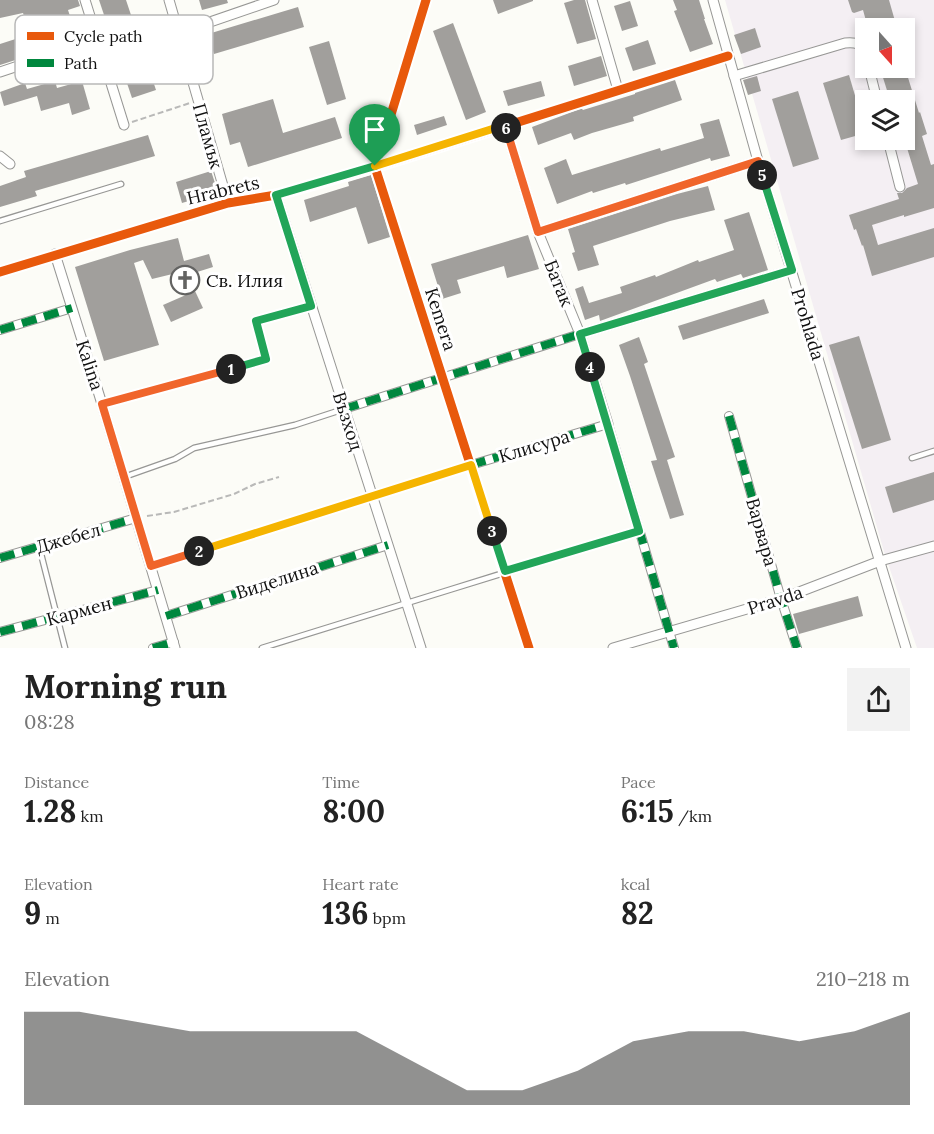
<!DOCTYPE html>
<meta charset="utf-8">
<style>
body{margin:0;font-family:Lora,serif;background:#f2f2f2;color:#222;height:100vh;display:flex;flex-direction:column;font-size:22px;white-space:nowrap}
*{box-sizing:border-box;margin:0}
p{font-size:20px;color:#767676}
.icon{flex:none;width:33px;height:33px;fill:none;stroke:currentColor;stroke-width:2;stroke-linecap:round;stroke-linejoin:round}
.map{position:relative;height:648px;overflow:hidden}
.sheet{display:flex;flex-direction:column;background:#fff;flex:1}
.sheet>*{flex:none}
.needle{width:39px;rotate:159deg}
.buttons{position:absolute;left:855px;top:18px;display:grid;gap:12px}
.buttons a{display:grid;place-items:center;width:60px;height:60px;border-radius:0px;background:#fff;box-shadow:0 3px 9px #0003;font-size:30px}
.pin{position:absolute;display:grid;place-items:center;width:51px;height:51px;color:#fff;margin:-62px -26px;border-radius:50% 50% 50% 0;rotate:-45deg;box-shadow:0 0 6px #0007}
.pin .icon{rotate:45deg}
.km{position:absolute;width:30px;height:30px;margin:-15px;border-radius:50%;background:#222;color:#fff;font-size:16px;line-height:30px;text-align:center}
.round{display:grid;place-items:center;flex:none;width:63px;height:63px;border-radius:0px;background:#f2f2f2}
.headline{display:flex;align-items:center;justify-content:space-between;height:102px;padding:0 24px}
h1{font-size:33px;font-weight:700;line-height:45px}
.stats{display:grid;grid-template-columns:repeat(3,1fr);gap:9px;height:102px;padding:6px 24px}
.stats div{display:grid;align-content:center}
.stats b{font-size:30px;font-weight:700}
.stats small{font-size:16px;font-weight:400}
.stats p{font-size:16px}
.chart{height:168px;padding:12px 24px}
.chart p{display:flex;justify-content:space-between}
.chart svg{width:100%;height:108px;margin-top:6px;fill:#636362;opacity:.7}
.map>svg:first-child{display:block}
.industrial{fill:#f4eff3;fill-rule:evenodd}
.building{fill:#a19f9c}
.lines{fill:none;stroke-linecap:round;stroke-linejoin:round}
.service-casing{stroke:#979795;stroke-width:7}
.pedestrian-casing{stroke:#979795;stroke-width:10}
.minor-casing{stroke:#979795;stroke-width:11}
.path{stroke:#b9b9b8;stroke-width:2;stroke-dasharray:6 3;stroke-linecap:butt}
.service{stroke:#fffffe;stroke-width:4.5}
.pedestrian{stroke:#fffffe;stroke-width:8}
.minor{stroke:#fffffe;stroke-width:9}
.quiet{stroke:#00873e;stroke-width:8;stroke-dasharray:15 8;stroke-linecap:butt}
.cycleway-casing{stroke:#fff;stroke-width:13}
.cycleway{stroke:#e8590c;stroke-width:9}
.split-1-casing{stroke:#fff;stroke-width:12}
.split-2-casing{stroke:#fff;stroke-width:12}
.split-3-casing{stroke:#fff;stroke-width:12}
.split-4-casing{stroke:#fff;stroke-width:12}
.split-5-casing{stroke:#fff;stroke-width:12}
.split-6-casing{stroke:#fff;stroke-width:12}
.split-7-casing{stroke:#fff;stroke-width:12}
.split-1{stroke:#22a559;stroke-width:8}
.split-2{stroke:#f0652b;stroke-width:8}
.split-3{stroke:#f5b400;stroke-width:8}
.split-4{stroke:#22a559;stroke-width:8}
.split-5{stroke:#22a559;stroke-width:8}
.split-6{stroke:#f0652b;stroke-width:8}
.split-7{stroke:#f5b400;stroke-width:8}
.labels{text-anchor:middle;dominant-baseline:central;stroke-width:6;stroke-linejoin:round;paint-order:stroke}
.street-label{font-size:18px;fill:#111;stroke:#fff}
.poi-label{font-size:18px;fill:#111;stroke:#fff;text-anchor:start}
.key{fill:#fff;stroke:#b8b8b8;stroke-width:1.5}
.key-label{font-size:16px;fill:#111}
</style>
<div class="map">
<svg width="934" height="648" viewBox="0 0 934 648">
<rect width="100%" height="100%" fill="#fcfcf7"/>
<path class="industrial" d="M725 0H934V648H917L885 555ZM866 28H904V68H866ZM866 100H904V140H866Z"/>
<g class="building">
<path d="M0 0H78L80 6 68 10 78 40 39 54H34L0 65V44L31 34 23 13 0 18Z"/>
<path d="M99 0H126L156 90 132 98Z"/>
<path d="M199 0H227L228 3 202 10Z"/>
<path d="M493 0H533V1L498 14Z"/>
<path d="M574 0H585L596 39 577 44 564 3Z"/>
<path d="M673 0H699L705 19H704L713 44 690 52 674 11 677 10Z"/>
<path d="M848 0H889L897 28H868L863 10 854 13 852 12Z"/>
<path d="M630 1 638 26 622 31 614 6Z"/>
<path d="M298 7 304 27 214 54 208 34Z"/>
<path d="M453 23 486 112 466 120 433 31Z"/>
<path d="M755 28 761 47 741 54 734 35Z"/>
<path d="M648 40 656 64 633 71 625 48Z"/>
<path d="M329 41 346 99 327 105 309 47Z"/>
<path d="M601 56 607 76 574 86 568 66Z"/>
<path d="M880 68H905L919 113 920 112 927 134 922 136 931 165 934 164V208L904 217V215L872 225 878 245 934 228V257L872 276 863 245 862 246 856 229 854 230 849 215 899 199 897 193H902L907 188 918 184 904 138V100H890Z"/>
<path d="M849 75 866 133 841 140 823 83Z"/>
<path d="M757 76 761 91 748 95 743 80Z"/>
<path d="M675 80 682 100 633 117 634 121 592 133 574 140 571 133 538 145 532 127 580 109H582L583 110 635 94V93Z"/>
<path d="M55 81 57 88 82 81 90 109 72 115 69 103 41 111 37 96 4 106 0 92 25 83 27 89Z"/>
<path d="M541 81 545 96 508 106 503 91Z"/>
<path d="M798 91 819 159 793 167 772 99Z"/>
<path d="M273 99 283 133 335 117 342 138 248 167 240 142 230 145 222 114Z"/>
<path d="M444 116 447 125 417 135 414 125Z"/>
<path d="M719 119 730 156 711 161 710 158 626 185 625 183 593 193 592 191 557 204 544 168 566 159 572 175 660 148 661 151 704 138 700 124Z"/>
<path d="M148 135 155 156 35 191 37 196 0 207V186L26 177 24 171Z"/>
<path d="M211 171 218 192 182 203 176 182Z"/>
<path d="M371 175 390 237 368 244 356 207 310 222 304 200 349 186 348 182Z"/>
<path d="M708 186 715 210 670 221 593 246 599 265 578 271 572 253 575 252 568 229 677 194Z"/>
<path d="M749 212 768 270 743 278 741 274 717 282 715 279 600 321 599 315 585 320 575 289 583 286 589 303 622 293 620 287 655 275 656 277 698 260 699 262 734 250 724 220Z"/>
<path d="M528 235 539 269 507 278 504 266 457 280 461 293 442 299 431 264Z"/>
<path d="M178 238 184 261 209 254 213 267 194 273 193 269 152 279 143 260 134 263 159 345 104 361 75 267 130 250Z"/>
<path d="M195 291 203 308 171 322 163 305Z"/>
<path d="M764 299 769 313 683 340 678 326Z"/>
<path d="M859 336 891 440 862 449 829 345Z"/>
<path d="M639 337 648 362 644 364 675 457 667 460 684 515 670 519 651 461 657 460 630 376 619 345Z"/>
<path d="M934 472V500L893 513 885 487Z"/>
<path d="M858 596 863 616 799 634 793 614Z"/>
</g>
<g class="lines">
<g class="service-casing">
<g id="service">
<path d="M0 221 121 184"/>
<path d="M912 458 934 451"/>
<path d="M124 477 175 459 194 448 295 425 344 409"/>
<path d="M39 546 65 648"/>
<path d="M151 566 471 465"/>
<path d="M262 648C388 610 513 569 639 531"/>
</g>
</g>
<g class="pedestrian-casing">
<g id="pedestrian">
<path d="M0 330 72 308"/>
<path d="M102 404 266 359 256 321 311 306"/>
<path d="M344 409 580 334"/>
<path d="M729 416 781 599 797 648"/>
<path d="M471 465 608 424 674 648"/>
<path d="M0 558 136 518"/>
<path d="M166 616 388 545"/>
<path d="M0 632 158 590"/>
<path d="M153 648 174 642"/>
</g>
</g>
<g class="minor-casing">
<g id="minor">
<path d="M85 0 124 125"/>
<path d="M169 0 228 203"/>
<path d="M426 0 375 167 529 648"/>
<path d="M592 0 618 90"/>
<path d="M713 0 758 161 906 648"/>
<path d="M178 33 274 0"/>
<path d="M869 68 877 100"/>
<path d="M0 72 36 60"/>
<path d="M734 76 845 43C856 42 862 43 866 55"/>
<path d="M505 125 538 232 580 334 608 424"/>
<path d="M888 140 900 187"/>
<path d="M0 156 10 164"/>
<path d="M276 195 421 648"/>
<path d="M538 232 758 161"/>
<path d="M55 254 102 404 175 648"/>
<path d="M0 272 228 203 276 195 375 167 728 56"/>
<path d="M580 334 792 270"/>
<path d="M613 648 781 599 880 561 934 546"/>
</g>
</g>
<g class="path">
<path d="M44 57 87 41"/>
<path d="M132 122 190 103"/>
<path d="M147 516 174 512 234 494 255 484 279 477"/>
</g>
<use href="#service" class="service"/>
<use href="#pedestrian" class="pedestrian"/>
<use href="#minor" class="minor"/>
<g class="quiet">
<path d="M0 330 72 308"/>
<path d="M102 404 266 359 256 321 311 306"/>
<path d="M344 409 580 334"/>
<path d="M729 416 781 599 797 648"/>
<path d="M471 465 608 424 674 648"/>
<path d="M0 558 136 518"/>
<path d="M166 616 388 545"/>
<path d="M0 632 158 590"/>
<path d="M153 648 174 642"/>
</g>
<g class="cycleway-casing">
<g id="cycleway">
<path d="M426 0 375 167 529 648"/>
<path d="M0 272 228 203 276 195 375 167 728 56"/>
</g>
</g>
<use href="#cycleway" class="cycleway"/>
</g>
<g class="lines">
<g class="split-1-casing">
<path id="split-1" d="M231 369 266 359 256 321 311 306 276 195 375 166"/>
</g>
<g class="split-2-casing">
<path id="split-2" d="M199 551 151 566 102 404 231 369"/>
</g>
<g class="split-3-casing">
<path id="split-3" d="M199 551 471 465 492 531"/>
</g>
<g class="split-4-casing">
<path id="split-4" d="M492 531 505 571 639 531 590 367"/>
</g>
<g class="split-5-casing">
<path id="split-5" d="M590 367 580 334 792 270 762 175"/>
</g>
<g class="split-6-casing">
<path id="split-6" d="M506 128 538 232 758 161 762 175"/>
</g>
<g class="split-7-casing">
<path id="split-7" d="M375 166 505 125 506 128"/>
</g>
<use href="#split-1" class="split-1"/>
<use href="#split-2" class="split-2"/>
<use href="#split-3" class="split-3"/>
<use href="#split-4" class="split-4"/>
<use href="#split-5" class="split-5"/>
<use href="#split-6" class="split-6"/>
<use href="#split-7" class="split-7"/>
</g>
<defs>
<g id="church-ring" transform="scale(1.5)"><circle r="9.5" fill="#fff" stroke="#636362" stroke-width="1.5"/><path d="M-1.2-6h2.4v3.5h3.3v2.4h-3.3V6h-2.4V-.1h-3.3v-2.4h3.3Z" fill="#636362"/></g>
</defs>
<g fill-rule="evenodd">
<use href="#church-ring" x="185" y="280"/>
</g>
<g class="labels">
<g class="street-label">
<text transform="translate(208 136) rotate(74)">Пламък</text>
<text transform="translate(223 190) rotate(-13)">Hrabrets</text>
<text transform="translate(559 283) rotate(68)">Батак</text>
<text transform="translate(441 319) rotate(72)">Kemera</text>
<text transform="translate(808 324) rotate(73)">Prohlada</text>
<text transform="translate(90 365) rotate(72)">Kalina</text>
<text transform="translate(348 421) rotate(72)">Възход</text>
<text transform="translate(534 446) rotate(-17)">Клисура</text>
<text transform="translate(762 532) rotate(74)">Варвара</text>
<text transform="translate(68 538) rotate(-16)">Джебел</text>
<text transform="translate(277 580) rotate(-18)">Виделина</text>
<text transform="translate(775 600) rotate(-18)">Pravda</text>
<text transform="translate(79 611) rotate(-15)">Кармен</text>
</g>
<g class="poi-label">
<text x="206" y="280">Св. Илия</text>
</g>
</g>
<rect x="15" y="15" width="198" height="69" rx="9" class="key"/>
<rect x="27" y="32" width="27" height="8" fill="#e8590c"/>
<rect x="27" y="59" width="27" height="8" fill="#00873e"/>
<g class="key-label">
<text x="64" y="42">Cycle path</text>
<text x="64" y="69">Path</text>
</g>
</svg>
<div class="buttons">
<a><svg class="needle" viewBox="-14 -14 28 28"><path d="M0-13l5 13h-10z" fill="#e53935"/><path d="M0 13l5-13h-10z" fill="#767676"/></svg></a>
<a><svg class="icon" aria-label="layers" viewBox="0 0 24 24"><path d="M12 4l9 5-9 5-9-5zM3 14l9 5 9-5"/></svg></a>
</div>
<div class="pin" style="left:375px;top:166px;background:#1e9e55"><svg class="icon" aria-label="arrive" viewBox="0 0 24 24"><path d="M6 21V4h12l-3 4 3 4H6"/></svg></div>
<b class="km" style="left:231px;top:369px">1</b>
<b class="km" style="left:199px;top:551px">2</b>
<b class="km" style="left:492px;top:531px">3</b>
<b class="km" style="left:590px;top:367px">4</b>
<b class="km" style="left:762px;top:175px">5</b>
<b class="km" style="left:506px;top:128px">6</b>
</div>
<section class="sheet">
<div class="headline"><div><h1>Morning run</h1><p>08:28</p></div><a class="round"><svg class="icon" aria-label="share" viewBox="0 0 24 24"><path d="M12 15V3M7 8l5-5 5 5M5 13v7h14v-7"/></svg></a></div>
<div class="stats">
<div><p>Distance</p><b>1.28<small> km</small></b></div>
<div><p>Time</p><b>8:00</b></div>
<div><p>Pace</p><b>6:15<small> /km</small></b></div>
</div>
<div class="stats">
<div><p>Elevation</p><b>9<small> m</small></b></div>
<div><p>Heart rate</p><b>136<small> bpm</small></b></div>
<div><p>kcal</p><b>82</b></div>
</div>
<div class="chart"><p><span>Elevation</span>210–218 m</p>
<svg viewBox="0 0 160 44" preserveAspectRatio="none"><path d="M0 44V6L10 6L20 10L30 14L40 14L50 14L60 14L70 26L80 38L90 38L100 30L110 18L120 14L130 14L140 18L150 14L160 6V44z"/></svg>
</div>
</section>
